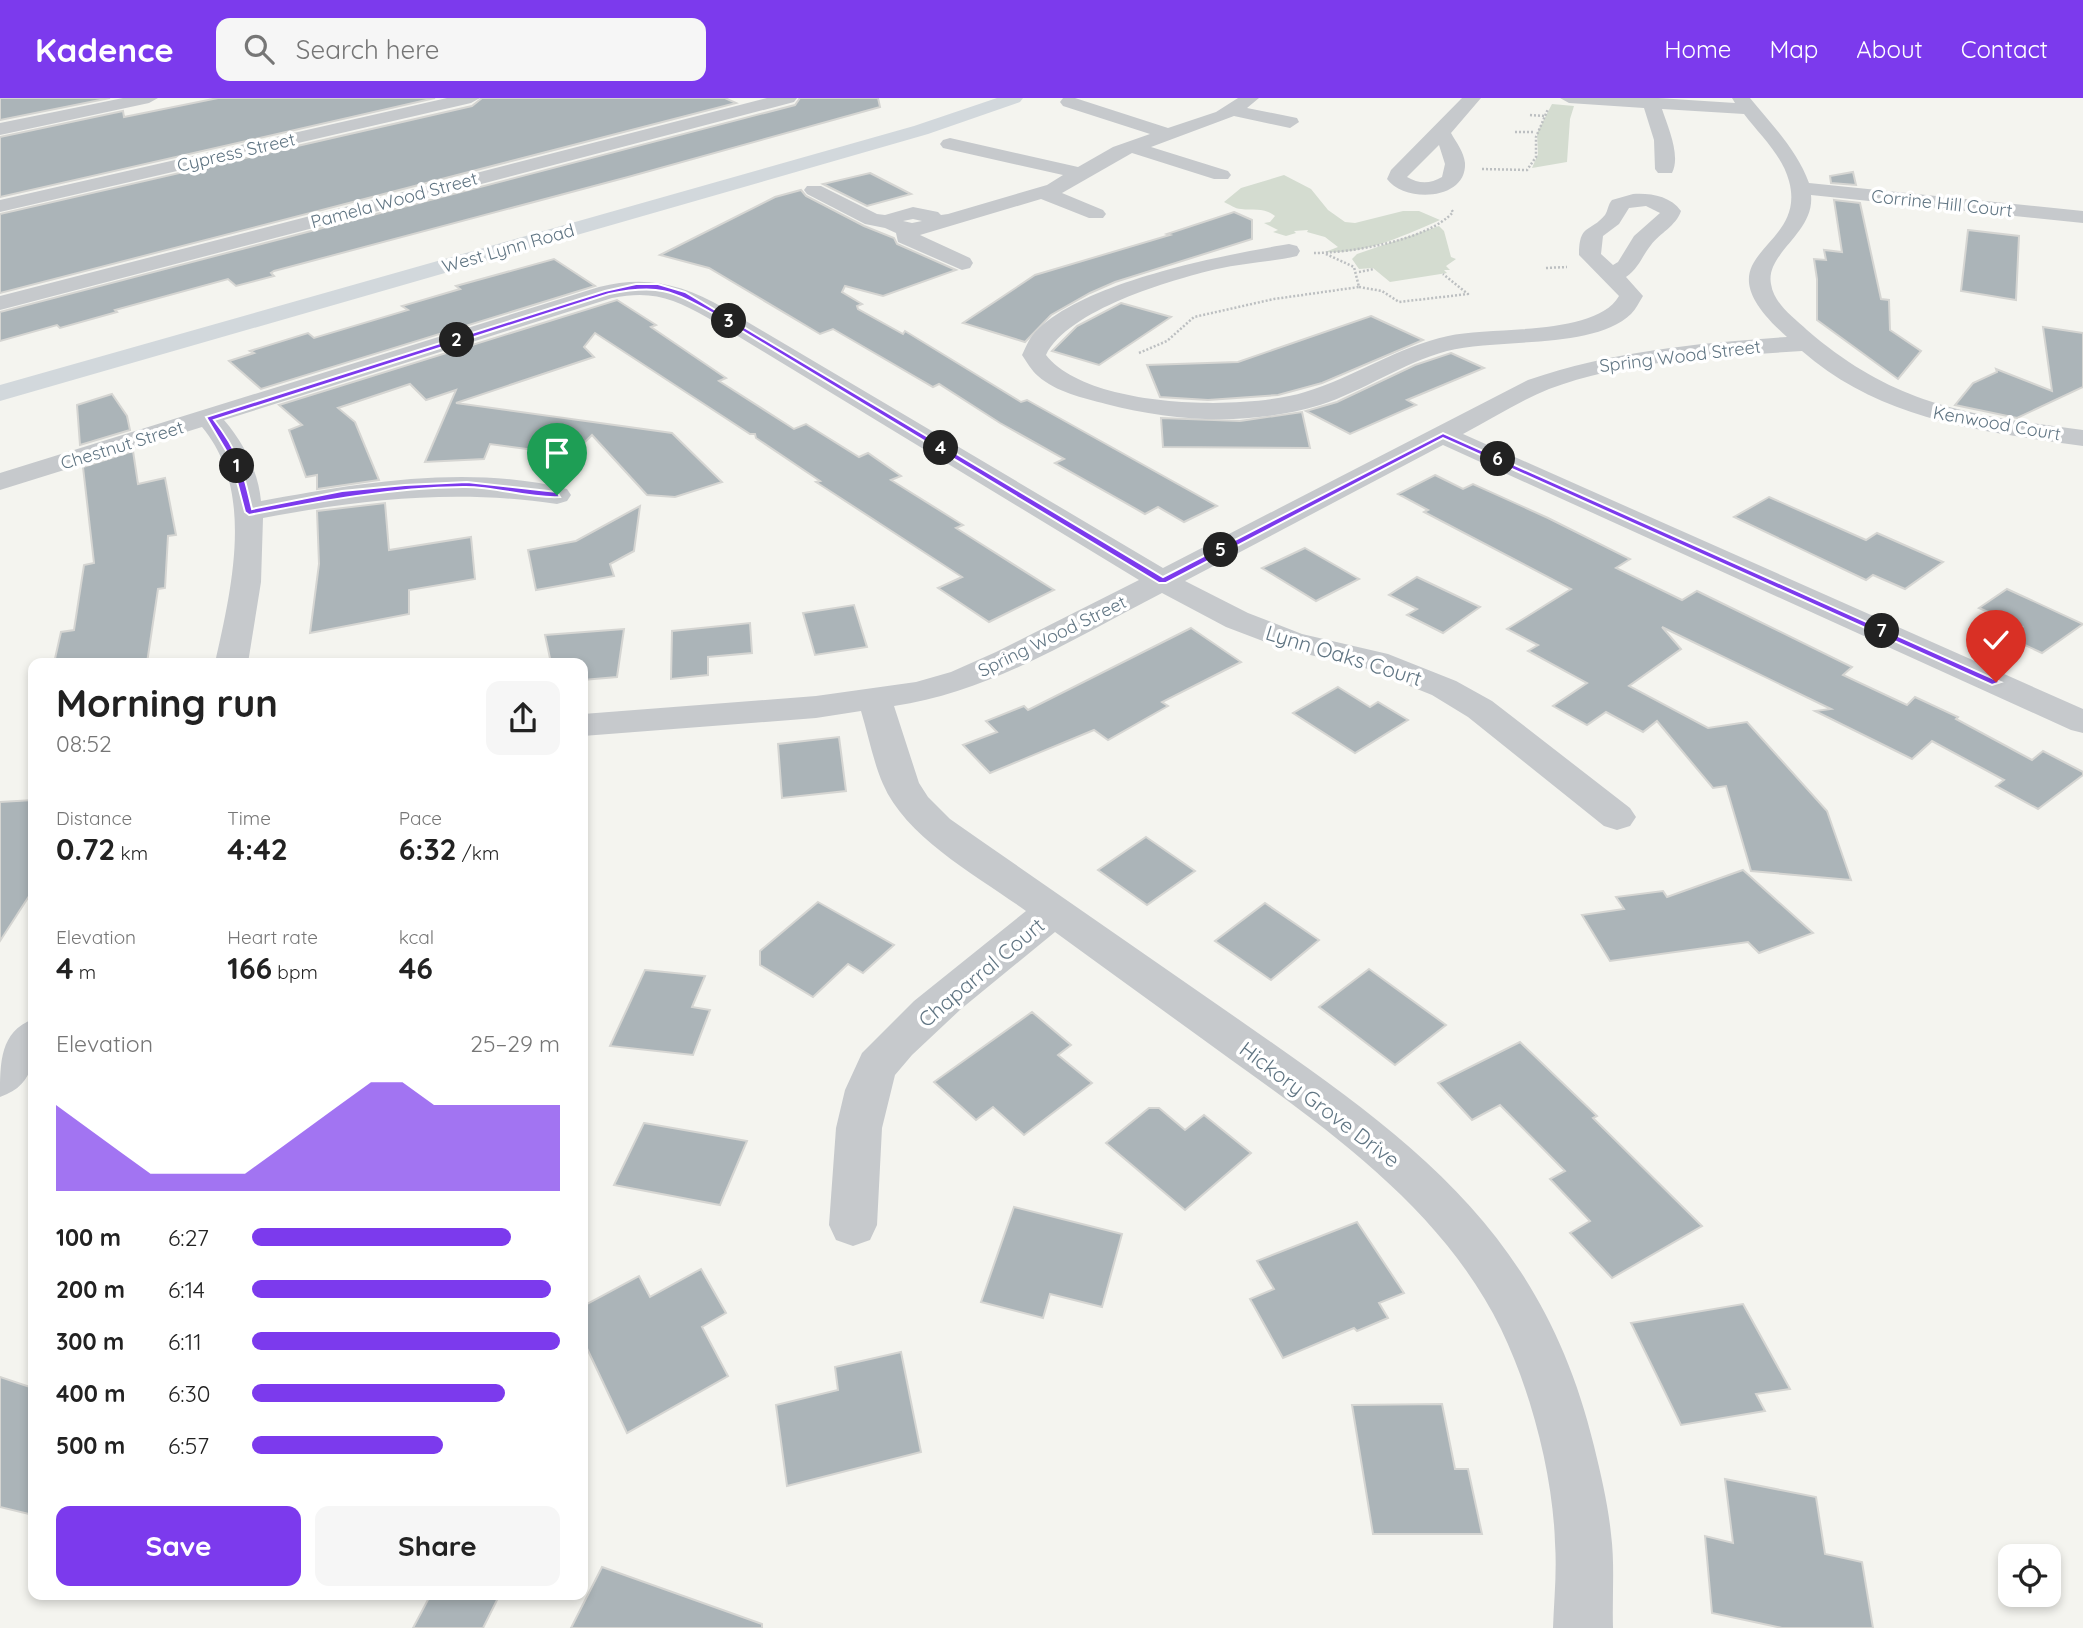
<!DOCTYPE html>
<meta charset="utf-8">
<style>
body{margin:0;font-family:Quicksand,sans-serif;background:#f6f6f6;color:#222;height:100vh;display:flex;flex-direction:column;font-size:26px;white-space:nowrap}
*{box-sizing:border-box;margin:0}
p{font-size:23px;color:#767676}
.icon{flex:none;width:38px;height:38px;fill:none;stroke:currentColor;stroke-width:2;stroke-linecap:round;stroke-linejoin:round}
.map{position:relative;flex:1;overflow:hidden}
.panel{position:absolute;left:28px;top:560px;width:560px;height:942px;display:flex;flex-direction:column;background:#fff;border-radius:14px;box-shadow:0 4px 10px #0003}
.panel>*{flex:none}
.fabs{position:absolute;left:1998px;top:1446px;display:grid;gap:14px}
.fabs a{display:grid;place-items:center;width:63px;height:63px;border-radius:14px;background:#fff;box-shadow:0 4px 10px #0003;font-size:35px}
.pin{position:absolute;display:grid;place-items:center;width:60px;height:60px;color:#fff;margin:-72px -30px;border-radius:50% 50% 50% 0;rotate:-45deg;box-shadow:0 0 7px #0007}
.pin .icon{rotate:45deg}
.km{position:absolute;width:35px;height:35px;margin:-18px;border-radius:50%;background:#222;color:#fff;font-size:19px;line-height:35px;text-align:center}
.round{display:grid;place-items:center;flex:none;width:74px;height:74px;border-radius:14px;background:#f6f6f6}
.head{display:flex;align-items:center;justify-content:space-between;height:119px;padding:0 28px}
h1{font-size:38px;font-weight:700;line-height:52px}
.stats{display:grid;grid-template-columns:repeat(3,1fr);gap:10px;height:119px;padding:7px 28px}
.stats div{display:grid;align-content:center}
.stats b{font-size:30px;font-weight:700}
.stats small{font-size:19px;font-weight:400}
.stats p{font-size:19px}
.chart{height:196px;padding:14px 28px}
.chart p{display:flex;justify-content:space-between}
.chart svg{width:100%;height:126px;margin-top:7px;fill:#7c3aed;opacity:.7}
.action{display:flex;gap:14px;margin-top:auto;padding:14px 28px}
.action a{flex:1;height:80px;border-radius:14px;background:#7c3aed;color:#fff;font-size:28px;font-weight:700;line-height:80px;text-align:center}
.action a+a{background:#f6f6f6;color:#222}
ul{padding:0 28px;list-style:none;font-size:23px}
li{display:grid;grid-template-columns:112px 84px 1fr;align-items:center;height:52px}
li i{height:18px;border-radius:9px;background:#7c3aed}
header{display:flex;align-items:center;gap:42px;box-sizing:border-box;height:98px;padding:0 35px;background:#7c3aed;color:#fff}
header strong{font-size:33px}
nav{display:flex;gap:38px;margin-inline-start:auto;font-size:24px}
.search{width:490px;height:63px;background:#f6f6f6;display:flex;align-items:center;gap:18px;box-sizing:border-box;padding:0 24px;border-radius:14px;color:#767676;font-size:26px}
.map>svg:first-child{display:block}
.green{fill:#d4dcd0}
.building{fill:#abb4b8;stroke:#d5d5d2;stroke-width:2}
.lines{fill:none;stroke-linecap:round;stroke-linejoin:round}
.path{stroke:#bcbfc1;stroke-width:2.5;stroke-dasharray:2 2;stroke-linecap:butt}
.minor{fill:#c6c9cc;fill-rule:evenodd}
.major{fill:#d2d8dc;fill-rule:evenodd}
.route{fill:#7c3aed;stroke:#fff;stroke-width:2}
.labels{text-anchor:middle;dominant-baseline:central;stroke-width:7;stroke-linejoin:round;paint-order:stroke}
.far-street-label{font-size:18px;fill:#607583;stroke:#fff}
.street-label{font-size:21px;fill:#607583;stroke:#fff}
</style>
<header>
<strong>Kadence</strong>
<div class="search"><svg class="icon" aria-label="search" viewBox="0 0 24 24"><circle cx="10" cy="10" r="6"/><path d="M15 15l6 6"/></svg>Search here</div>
<nav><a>Home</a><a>Map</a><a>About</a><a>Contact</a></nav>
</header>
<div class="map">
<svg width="2083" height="1530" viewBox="0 0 2083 1530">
<rect width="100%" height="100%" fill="#f4f4ef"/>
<g class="green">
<path d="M1552 6 1574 8 1570 21 1567 64 1532 70 1538 56 1537 35Z"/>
<path d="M1284 77 1311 91 1328 112 1345 124 1355 125 1403 113H1419L1440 122C1405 137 1364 157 1325 154L1338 149 1325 139 1307 134 1308 132 1294 133 1296 135 1286 138 1273 134 1278 132 1264 125 1270 124 1275 118C1264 109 1254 113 1241 111 1235 111 1229 106 1224 104L1241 90Z"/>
<path d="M1439 128 1444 133 1451 159 1456 161 1446 168 1450 172H1444L1447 175 1390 184 1373 170 1359 171 1352 161 1357 156Z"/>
</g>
<g class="building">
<path d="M0 0H110L0 22Z"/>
<path d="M218 0H435L0 99V39L123 13 124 19Z"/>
<path d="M482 0H725L736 5 0 195V116L472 8Z"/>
<path d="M800 0H878L880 9 628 79 274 173 271 175 274 178 236 188 228 181 115 212 117 214 60 230 57 227 0 243V214L795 7Z"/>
<path d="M1853 74 1856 87 1831 85 1830 78Z"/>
<path d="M870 75 911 96 867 108 823 86Z"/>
<path d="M801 92 806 98 864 128 894 140 897 146 956 172 883 198 845 188 842 194 862 206 857 208 858 211 903 236 905 233 1021 304 1027 302 1217 408 1184 424 1158 409 1145 416 1055 365 1064 361 1000 325 939 286 933 289 833 231 820 236 709 170 660 157 775 99Z"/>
<path d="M1834 102 1860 105 1881 201 1889 202 1890 232 1921 253 1898 281 1817 222V181L1814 161 1826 162 1824 152 1842 154Z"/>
<path d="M1234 114 1252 122V141L1115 184 1090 195 1051 217 1025 244 963 225 1035 177 1170 137 1167 136Z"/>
<path d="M1968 132 2019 138 2016 202 1961 193Z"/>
<path d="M554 161 595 188 261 291 229 263 254 255 250 253 308 235 314 240 408 212 402 208 460 191 456 188Z"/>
<path d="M617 202 656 227 651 229 726 280 719 283 794 331 806 326 859 359 868 355 901 378 891 382 963 427 956 430 1054 492 989 524 938 490 962 479 816 384 820 383 756 340 755 336H750L595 235 584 249 594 259 456 305 672 335 722 384 675 399 647 397 592 337 572 357 490 346 484 361 425 364 456 292 426 302 410 286 338 310 355 324 379 382 317 391V377L306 379 289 332 302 327 279 307Z"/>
<path d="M1121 205 1171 219 1099 267 1052 253 1077 228Z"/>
<path d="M1371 218 1423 242 1322 285 1278 297 1208 302 1160 299 1147 267 1238 264Z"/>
<path d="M2043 229 2083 235V289L2017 320 1955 307 1973 285 1997 274 1996 271 2052 293Z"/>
<path d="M1451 255 1484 270 1407 302 1416 307 1350 336 1306 313 1337 304 1415 267Z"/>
<path d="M112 296 127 318 130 332 80 347 77 307Z"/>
<path d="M1302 314 1310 350 1163 349 1161 320 1240 323Z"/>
<path d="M133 353 138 386 165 380 176 437 168 438 165 490 158 491 147 565H54L61 534 74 532 84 467 94 465 83 369Z"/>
<path d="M1435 377 1463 391 1473 386 1548 420 1630 461 1616 470 1682 502 1697 493 1852 569 1843 577 1907 607 1915 599 1958 619 1956 621 2032 662 2043 653 2083 674V677L2038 711 1996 688 2004 682 1932 643 1912 661 1815 613 1831 611 1662 529 1681 551 1629 588 1708 630 1747 624 1827 713 1851 782 1751 773 1726 688 1713 690 1657 623 1643 634 1606 614 1587 627 1553 608 1587 585 1528 553 1538 547 1507 531 1571 491 1424 414 1428 412 1398 396Z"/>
<path d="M1769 399 1866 442 1877 435 1943 464 1905 491 1873 477 1866 482 1734 419Z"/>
<path d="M385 405 389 452 471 439 475 481 409 492V516L310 535 319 466 317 413Z"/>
<path d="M640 408 634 453 610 466 614 478 536 492 528 452 576 443Z"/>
<path d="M1305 450 1359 481 1316 503 1262 470Z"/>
<path d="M1417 479 1480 509 1443 535 1407 517 1417 511 1389 497Z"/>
<path d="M2007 491 2083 526 2042 555 2008 539 2022 529 1979 510Z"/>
<path d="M854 507 867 549 815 557 803 515Z"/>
<path d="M750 525 752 555 708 559V577L671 581 672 533Z"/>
<path d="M1191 530 1241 564 1162 604 1168 608 1108 642 1094 632 990 675 963 647 997 634 986 623 1024 608 1028 612Z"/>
<path d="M624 531 617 579 583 582V565H551L545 537Z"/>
<path d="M1338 589 1370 609 1378 604 1408 622 1355 655 1293 615Z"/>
<path d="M839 639 846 693 782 700 778 646Z"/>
<path d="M33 702V792L0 843V704Z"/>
<path d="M1146 739 1195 773 1147 807 1098 772Z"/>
<path d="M1743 772 1813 835 1759 855 1748 844 1610 863 1582 817 1624 811 1616 799 1663 793 1667 799Z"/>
<path d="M818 804 894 847 863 875 848 866 813 899 760 867V853Z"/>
<path d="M1265 805 1319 842 1271 882 1215 843Z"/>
<path d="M1369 871 1446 927 1395 967 1319 909Z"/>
<path d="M645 872 705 878 692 909 710 912 693 957 610 948Z"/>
<path d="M1032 914 1071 947 1058 957 1092 985 1024 1037 993 1009 976 1022 934 984Z"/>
<path d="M1520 944 1597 1018 1593 1020 1702 1128 1612 1180 1570 1135 1590 1123 1550 1081 1565 1073 1500 1007 1472 1022 1438 985Z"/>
<path d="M1149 1010H1159L1185 1032 1204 1017 1251 1055 1185 1112 1106 1045Z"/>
<path d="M644 1025 747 1043 720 1107 614 1087Z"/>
<path d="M1014 1109 1122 1136 1102 1209 1050 1196 1043 1220 981 1204Z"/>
<path d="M1357 1124 1404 1195 1379 1205 1388 1220 1357 1233 1354 1230 1283 1260 1250 1201 1274 1191 1257 1163Z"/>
<path d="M701 1171 726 1215 702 1229 728 1278 627 1335 583 1242V1208L639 1178 650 1199Z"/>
<path d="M1743 1206 1790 1291 1756 1296 1765 1313 1681 1327 1631 1225Z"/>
<path d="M901 1254 921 1354 787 1388 776 1307 838 1292 835 1269Z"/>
<path d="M0 1279 33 1290V1417L0 1409Z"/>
<path d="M1442 1306 1455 1371H1468L1482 1436H1373L1352 1307Z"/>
<path d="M1725 1381 1816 1399 1825 1456 1862 1464 1873 1530H1782L1712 1515 1705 1438 1733 1445Z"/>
<path d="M602 1469 762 1526V1530H571Z"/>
<path d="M431 1496H500L483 1530H413Z"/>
</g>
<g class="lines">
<g class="path">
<path d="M1530 17 1544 18"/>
<path d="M1515 34H1535"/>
<path d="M1482 71 1527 72 1536 59V39L1548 11"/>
<path d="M1314 155C1350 155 1429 142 1453 114L1451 111"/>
<path d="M1546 170 1567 169"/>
<path d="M1359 174 1374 171"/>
<path d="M1359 189 1382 193 1399 204 1468 196 1443 176"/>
<path d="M1139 255 1167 243 1194 219 1274 201 1359 189 1354 169 1326 156"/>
</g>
<g class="minor">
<path d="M123 0H158L149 5 0 37V25Z"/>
<path d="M447 0H480L471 5 0 114V102Z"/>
<path d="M767 0H797L794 4 0 212V198Z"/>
<path d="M1063 0H1075L1168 30 1216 14 1238 0H1259L1247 10 1297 20 1299 24 1290 30 1234 18 1151 49 1228 73 1231 77 1228 81H1214L1132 55 1062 95 1103 112 1106 116 1103 120H1089L1041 101 920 137 970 160 973 165 970 170 962 172 898 144 896 135 885 130 865 126 807 96 804 92 807 88H821L877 116 885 117 913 109 938 114 941 117 948 116 1047 87 1063 77 943 50 940 46 943 42 950 40 1078 69 1113 49 1150 36 1063 8 1060 4ZM913 121 922 123 912 125 903 123Z"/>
<path d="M1462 0H1481L1451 35C1456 44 1464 54 1465 65 1467 103 1404 105 1387 81L1391 72ZM1439 47 1445 66 1442 79C1430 86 1419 86 1407 79Z"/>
<path d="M1560 0H1658L1735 5 1732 0H1750C1772 27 1797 52 1809 85L2083 113V125L1811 97C1815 135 1765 155 1771 186 1774 206 1793 219 1807 232 1896 309 1971 317 2083 332V348C1984 334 1880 322 1802 253 1717 259 1629 261 1549 291 1519 303 1491 321 1463 336L2083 611V635L2071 632 1443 347 1185 483 1248 515 1302 536 1388 556 1456 583 1492 603 1630 710 1636 719 1630 728 1617 732 1604 728 1468 619 1432 597 1365 570 1281 550 1226 529 1162 495C1076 539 991 594 894 608L919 685 928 699 950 721C1046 788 1142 854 1238 921 1410 1041 1542 1132 1594 1348 1601 1377 1608 1406 1611 1436 1615 1467 1612 1499 1613 1530H1553C1554 1502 1557 1474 1555 1445 1553 1377 1531 1293 1501 1231 1444 1114 1333 1035 1230 961 1172 919 1113 876 1055 834L961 911 912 957 895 977 882 1030 877 1127 870 1142 853 1148 836 1142 829 1127 836 1030 845 992 862 955 914 903 1026 813C979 779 906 740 883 686 873 663 868 636 861 613L816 620 583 638V616L816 598 916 584 951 574 996 554 1139 482 708 220C673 200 652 192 612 200L224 322C244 345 258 373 261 403 360 385 467 366 567 391L571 397 567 403 557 406C455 391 364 401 263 420L261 484 248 565H215C231 492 256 393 202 329L0 392V375L599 189C646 177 682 186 724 210L1163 470 1528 282C1613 253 1698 245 1787 239 1691 153 1809 156 1789 83 1782 57 1760 37 1744 16L1662 11C1668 29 1681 58 1672 75H1658L1655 71 1654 42 1644 10 1569 5Z"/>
<path d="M1633 96C1651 95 1670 98 1681 113 1676 128 1660 135 1651 147 1642 158 1639 170 1626 179L1643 198C1639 204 1636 211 1631 216 1594 252 1496 240 1447 253 1402 265 1364 293 1320 307 1250 328 1176 324 1106 306 1083 300 1056 294 1038 278 1031 272 1027 264 1022 257 1025 251 1028 243 1032 238 1075 185 1223 157 1289 146L1297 148 1300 153 1297 158C1271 164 1243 165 1217 171 1170 182 1068 212 1046 257 1088 311 1245 313 1305 294 1355 279 1397 249 1448 238 1491 228 1595 239 1619 198L1579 157C1579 125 1590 135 1605 117 1608 113 1608 106 1612 102ZM1646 108 1660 115 1634 138 1618 164 1613 167 1601 156 1603 138 1619 126 1629 110Z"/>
<path d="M33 921C35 955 38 986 0 999 0 964 0 934 33 921Z"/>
</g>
<path class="major" d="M997 0H1023L1020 4 928 36 0 303V287L914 28Z"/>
</g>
<path class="route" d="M636 186H658L685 194 1163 479 1443 335 2001 584 1992 587 1443 340 1166 485H1159L714 216C671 192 658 186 609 196L214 322C239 354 243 372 252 411L342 393 405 387 467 384 557 394 560 399C528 401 495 388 463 389 390 390 320 403 249 417L245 414 231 361 206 319 605 193Z"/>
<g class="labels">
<g class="far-street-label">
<text transform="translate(236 54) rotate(-13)">Cypress Street</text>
<text transform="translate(394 102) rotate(-15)">Pamela Wood Street</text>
<text transform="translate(1942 105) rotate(6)">Corrine Hill Court</text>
<text transform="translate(508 150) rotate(-16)">West Lynn Road</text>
<text transform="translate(1680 258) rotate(-7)">Spring Wood Street</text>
<text transform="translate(1997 325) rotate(10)">Kenwood Court</text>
<text transform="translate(122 347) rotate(-17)">Chestnut Street</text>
<text transform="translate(1052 538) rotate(-26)">Spring Wood Street</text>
</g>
<g class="street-label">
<text transform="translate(1344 557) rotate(17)">Lynn Oaks Court</text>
<text transform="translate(981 874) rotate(-40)">Chaparral Court</text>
<text transform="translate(1320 1006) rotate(37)">Hickory Grove Drive</text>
</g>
</g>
</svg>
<div class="fabs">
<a><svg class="icon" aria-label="locate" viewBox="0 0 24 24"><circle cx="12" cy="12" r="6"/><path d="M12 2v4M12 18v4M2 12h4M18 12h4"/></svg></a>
</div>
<div class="pin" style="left:557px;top:397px;background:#1e9e55"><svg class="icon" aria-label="arrive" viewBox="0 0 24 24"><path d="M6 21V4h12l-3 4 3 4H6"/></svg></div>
<div class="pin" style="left:1996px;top:584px;background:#d93025"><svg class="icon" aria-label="check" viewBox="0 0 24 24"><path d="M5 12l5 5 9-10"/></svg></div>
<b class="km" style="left:237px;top:368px">1</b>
<b class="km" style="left:457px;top:242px">2</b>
<b class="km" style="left:729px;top:223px">3</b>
<b class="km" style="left:941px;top:350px">4</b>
<b class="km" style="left:1221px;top:452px">5</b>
<b class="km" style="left:1498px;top:361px">6</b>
<b class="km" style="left:1882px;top:533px">7</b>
<section class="panel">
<div class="head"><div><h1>Morning run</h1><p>08:52</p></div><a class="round"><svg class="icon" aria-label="share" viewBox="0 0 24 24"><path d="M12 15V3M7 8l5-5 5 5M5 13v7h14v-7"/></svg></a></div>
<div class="stats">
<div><p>Distance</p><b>0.72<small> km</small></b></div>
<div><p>Time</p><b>4:42</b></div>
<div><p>Pace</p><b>6:32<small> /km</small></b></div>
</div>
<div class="stats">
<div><p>Elevation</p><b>4<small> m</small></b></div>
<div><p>Heart rate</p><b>166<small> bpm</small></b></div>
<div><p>kcal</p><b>46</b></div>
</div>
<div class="chart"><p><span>Elevation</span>25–29 m</p>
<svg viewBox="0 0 160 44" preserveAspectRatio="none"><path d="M0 44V14L10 22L20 30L30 38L40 38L50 38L60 38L70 30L80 22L90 14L100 6L110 6L120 14L130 14L140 14L150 14L160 14V44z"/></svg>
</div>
<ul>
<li><b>100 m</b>6:27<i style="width:84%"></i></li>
<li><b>200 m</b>6:14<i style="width:97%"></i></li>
<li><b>300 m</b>6:11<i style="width:100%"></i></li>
<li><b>400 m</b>6:30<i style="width:82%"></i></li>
<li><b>500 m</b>6:57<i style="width:62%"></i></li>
</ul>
<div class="action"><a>Save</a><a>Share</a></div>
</section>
</div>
